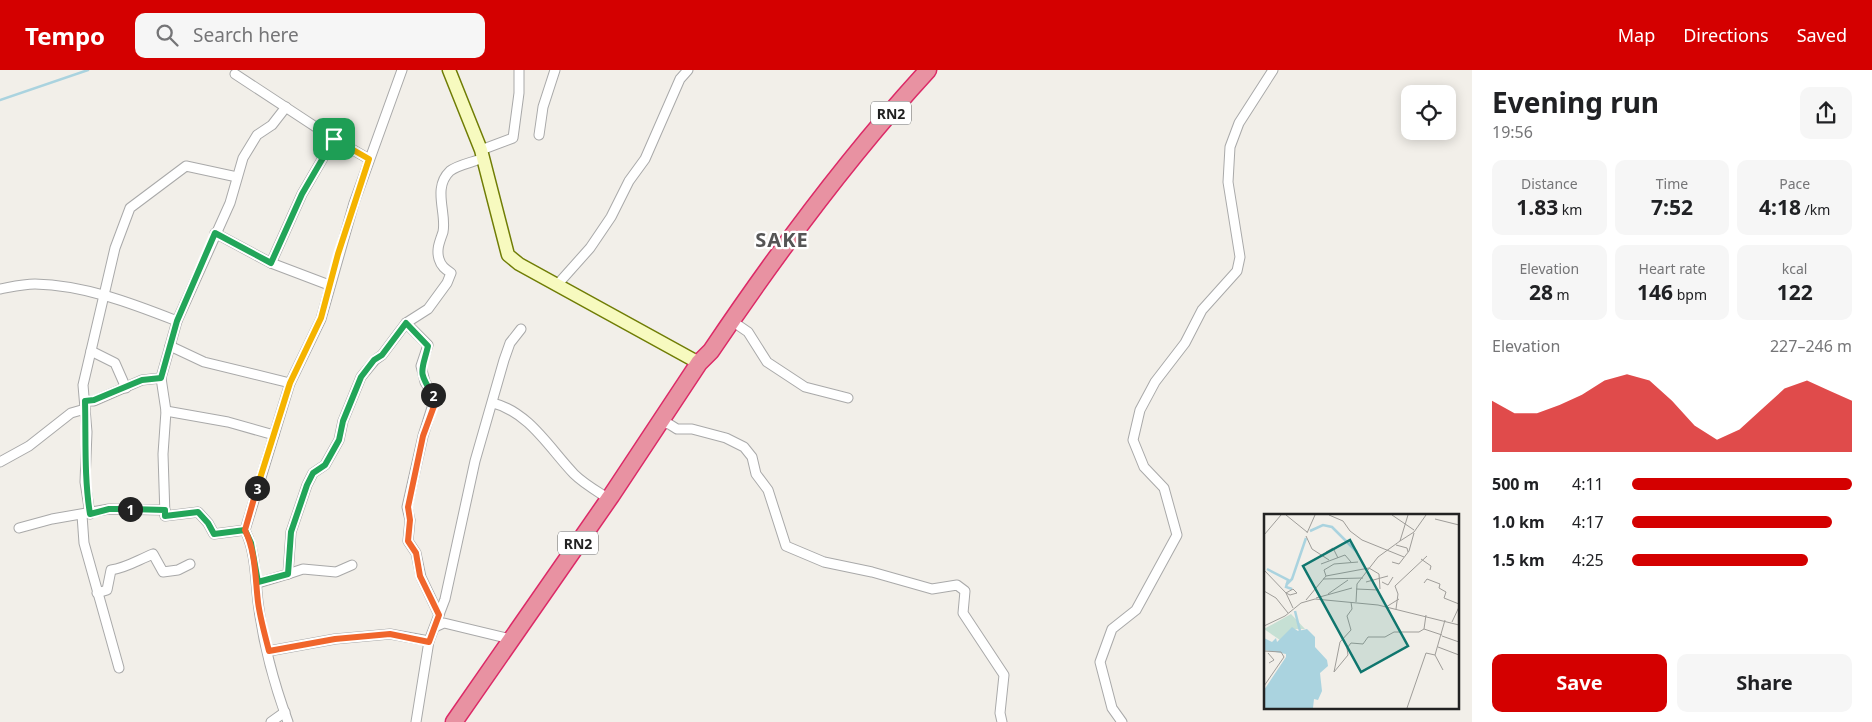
<!DOCTYPE html>
<meta charset="utf-8">
<style>
body{margin:0;font-family:"Noto Sans",sans-serif;background:#f6f6f6;color:#202124;height:100vh;display:flex;flex-direction:column;font-size:19px;white-space:nowrap}
*{box-sizing:border-box;margin:0}
p{font-size:16px;color:#757577}
.icon{flex:none;width:28px;height:28px;fill:none;stroke:currentColor;stroke-width:2;stroke-linecap:round;stroke-linejoin:round}
.map{position:relative;flex:1;overflow:hidden}
.panel{display:flex;flex-direction:column;background:#fff;width:400px}
.panel>*{flex:none}
.buttons{position:absolute;left:1401px;top:15px;display:grid;gap:10px}
.buttons a{display:grid;place-items:center;width:55px;height:55px;border-radius:10px;background:#fff;box-shadow:0 2px 12px #0003;font-size:25px}
.pin{position:absolute;display:grid;place-items:center;width:42px;height:42px;color:#fff;margin:-21px;border-radius:10px;box-shadow:0 2px 8px #0006}
.km{position:absolute;width:25px;height:25px;margin:-12px;border-radius:50%;background:#222;color:#fff;font-size:14px;line-height:25px;text-align:center}
.round{display:grid;place-items:center;flex:none;width:52px;height:52px;border-radius:10px;background:#f6f6f6}
.head{display:flex;align-items:center;justify-content:space-between;height:85px;padding:0 20px}
h1{font-size:28px;font-weight:700;line-height:38px}
.metrics{display:grid;grid-template-columns:repeat(3,1fr);gap:8px;height:85px;padding:5px 20px}
.metrics div{display:grid;align-content:center;border-radius:10px;background:#f6f6f6;text-align:center}
.metrics b{font-size:21px;font-weight:700}
.metrics small{font-size:14px;font-weight:400}
.metrics p{font-size:14px}
.chart{height:140px;padding:10px 20px}
.chart p{display:flex;justify-content:space-between}
.chart svg{width:100%;height:90px;margin-top:5px;fill:#d40000;opacity:.7}
.button{display:flex;gap:10px;margin-top:auto;padding:10px 20px}
.button a{flex:1;height:58px;border-radius:10px;background:#d40000;color:#fff;font-size:20px;font-weight:700;line-height:58px;text-align:center}
.button a+a{background:#f6f6f6;color:#202124}
ul{padding:0 20px;list-style:none;font-size:16px}
li{display:grid;grid-template-columns:80px 60px 1fr;align-items:center;height:38px}
li i{height:12px;border-radius:6px;background:#d40000}
header{display:flex;align-items:center;gap:30px;box-sizing:border-box;height:70px;padding:0 25px;background:#d40000;color:#fff}
header strong{font-size:24px}
nav{display:flex;gap:28px;margin-inline-start:auto;font-size:18px}
.search{width:350px;height:45px;background:#f6f6f6;display:flex;align-items:center;gap:12px;box-sizing:border-box;padding:0 18px;border-radius:10px;color:#757577;font-size:19px}
main{display:flex;flex:1;min-height:0}
.map>svg:first-child{display:block}
.lines{fill:none;stroke-linecap:round;stroke-linejoin:round}
.stream{stroke:#aad3df;stroke-width:2.5}
.street-casing{stroke:#a9a9a9;stroke-width:11}
.secondary-casing{stroke:#707d05;stroke-width:15}
.highway-casing{stroke:#dc2a67;stroke-width:19}
.street{stroke:#fff;stroke-width:9}
.secondary{stroke:#f7fabf;stroke-width:12}
.highway{stroke:#e892a2;stroke-width:16}
.split-1-casing{stroke:#fff;stroke-width:10}
.split-2-casing{stroke:#fff;stroke-width:10}
.split-3-casing{stroke:#fff;stroke-width:10}
.split-4-casing{stroke:#fff;stroke-width:10}
.split-1{stroke:#22a559;stroke-width:6}
.split-2{stroke:#22a559;stroke-width:6}
.split-3{stroke:#f0652b;stroke-width:6}
.split-4{stroke:#f5b400;stroke-width:6}
.labels{text-anchor:middle;dominant-baseline:central;stroke-width:4.5;stroke-linejoin:round;paint-order:stroke}
.shield{fill:#fff;stroke:#646464;stroke-width:1}
.shield-label{font-size:14px;font-weight:bold;fill:#222}
.district-label{font-size:20px;font-weight:bold;letter-spacing:1px;fill:#555;stroke:#fff}
.inset-river{fill:none;stroke:#aad3df;stroke-width:2.5}
.inset-road{fill:none;stroke:#9f9d99;stroke-width:1}
.view{fill:#0f766e;fill-opacity:0.15;stroke:#0f766e;stroke-width:2.5}
.inset-edge{fill:none;stroke:#222;stroke-width:2.5}
</style>
<header>
<strong>Tempo</strong>
<div class="search"><svg class="icon" aria-label="search" viewBox="0 0 24 24"><circle cx="10" cy="10" r="6"/><path d="M15 15l6 6"/></svg>Search here</div>
<nav><a>Map</a><a>Directions</a><a>Saved</a></nav>
</header>
<main>
<div class="map">
<svg width="1472" height="652" viewBox="0 0 1472 652">
<rect width="100%" height="100%" fill="#f2efe9"/>
<g class="lines">
<path class="stream" d="M0 30 88 0"/>
<g class="street-casing">
<g id="street">
<path d="M235 4 334 69 369 89"/>
<path d="M539 65 543 37 555 0"/>
<path d="M481 80 513 68 519 23V0"/>
<path d="M215 163 271 193 329 215"/>
<path d="M271 193 302 124 334 69"/>
<path d="M557 215 590 178 611 147 629 111 645 89 680 9 688 0"/>
<path d="M0 219C11 217 23 214 35 214 84 215 131 233 177 251"/>
<path d="M732 251 748 262 767 292 805 317 848 328"/>
<path d="M406 253 428 275 421 296 425 312 435 328 423 366 407 437 410 450 408 471 416 483 421 507 439 545"/>
<path d="M170 276 204 292 290 313"/>
<path d="M91 281 115 293 126 318"/>
<path d="M85 331H94L142 310 161 308"/>
<path d="M493 333C529 342 550 379 574 404 583 413 595 420 606 427L611 426"/>
<path d="M166 341 228 352 274 365"/>
<path d="M661 353 669 354 677 359H692L726 368 744 377 752 387 756 404 768 420 786 476 824 492 872 502 932 519 957 515 965 521 963 543 1004 605 1000 643 1002 652"/>
<path d="M0 392 29 376 71 343 85 339"/>
<path d="M90 444 85 412 87 362 83 315 115 178 130 138 186 96 237 107"/>
<path d="M82 445 84 473 119 598"/>
<path d="M19 458 52 449 109 439 165 440"/>
<path d="M245 460 214 464 208 453 198 442 165 446 163 384 166 341 161 308 170 276 177 251 230 133 243 88 257 65 272 55 286 37"/>
<path d="M288 504 303 499 336 502 352 495"/>
<path d="M258 513 288 504 291 462 307 415 313 403 325 395 339 370 343 351 361 307 375 290 382 285 406 253 428 239 447 213 451 203C445 199 441 196 439 189 436 179 440 171 443 162 447 143 432 118 450 101 457 95 474 92 483 88"/>
<path d="M97 523 107 520 111 500C126 498 138 490 153 484L163 502 178 500 190 494"/>
<path d="M435 557 444 553 510 569"/>
<path d="M269 581 335 569 390 564 429 571"/>
<path d="M271 652 285 642"/>
<path d="M288 652C274 614 263 573 258 532 255 507 256 483 245 460L290 313 321 249 354 133 402 0"/>
<path d="M416 652 429 571 445 529 475 391 504 290 510 273 521 259"/>
<path d="M1122 652 1112 638 1100 592 1112 559 1136 540 1177 465 1164 418 1144 397 1133 370 1140 340 1155 312 1185 273 1202 240 1237 201 1240 187 1228 112 1230 77 1239 53 1273 0"/>
</g>
</g>
<g class="secondary-casing">
<path id="secondary" d="M449 0 481 80 508 185 519 194 699 293"/>
</g>
<g class="highway-casing">
<path id="highway" d="M454 652 611 426 699 293 711 281C777 183 848 87 928 0"/>
</g>
<use href="#street" class="street"/>
<use href="#secondary" class="secondary"/>
<use href="#highway" class="highway"/>
</g>
<g class="lines">
<g class="split-1-casing">
<path id="split-1" d="M130 439H109L90 444C84 407 86 369 85 331L94 330 142 310 161 308 177 251 215 163 271 193 302 124 334 69"/>
</g>
<g class="split-2-casing">
<path id="split-2" d="M130 439 165 440V446L198 442 208 453 214 464 245 460 251 473 258 512 288 504 291 462 307 415 313 403 325 395 339 370 343 351 361 307 374 290 382 285 406 253 428 276C422 302 417 300 433 325"/>
</g>
<g class="split-3-casing">
<path id="split-3" d="M257 418 245 460C256 483 255 507 258 532 260 548 265 565 269 581L335 569 390 564 429 572 439 545 420 506 416 483 408 471 410 450 408 437 423 366 434 336 433 325"/>
</g>
<g class="split-4-casing">
<path id="split-4" d="M257 418 290 313 321 248 338 184 369 89 334 69"/>
</g>
<use href="#split-1" class="split-1"/>
<use href="#split-2" class="split-2"/>
<use href="#split-3" class="split-3"/>
<use href="#split-4" class="split-4"/>
</g>
<g class="labels">
<g class="shield">
<rect x="871" y="31.5" width="40" height="23" rx="4"/>
<rect x="558" y="461.5" width="40" height="23" rx="4"/>
</g>
<g class="shield-label">
<text x="891" y="43">RN2</text>
<text x="578" y="473">RN2</text>
</g>
<g class="district-label">
<text x="782" y="169">SAKE</text>
</g>
</g>
<g transform="translate(1264 444)">
<rect width="195" height="195" fill="#f2efe9"/>
<path d="M27 100 41 115H27L16 126 0 115Z" fill="#c6e0d4"/>
<path d="M28 113 34 117 43 115 51 123V133L63 146 64 152 56 159 58 177 54 186 50 185 49 194H0V176L22 143V140L0 136V124L8 128 12 124 13 128Z" fill="#aad3df"/>
<path class="inset-river" d="M46 17 59 11 68 13 93 38M3 55 24 66 22 73 28 75M22 71 28 65 42 24M31 97 36 117"/>
<path class="inset-road" d="M22 1 43 18M65 1 79 7 86 17 98 26 140 43M128 1 150 16M171 5 195 11M43 19 51 1M0 21 17 1M42 22 48 35 65 46M136 27 150 18 162 1M132 31 143 34 144 38M62 38 69 34 74 44M157 45 167 52 166 56M128 48 135 50 145 37 150 19M57 50 81 41 87 48M0 56 22 79 29 94M62 62 60 56 70 50 94 48M59 65 99 64M102 68 124 62M118 68 124 71 129 63M160 69 163 65 176 70 175 74 182 78 180 84 195 90M29 75 33 79 26 81 22 79ZM92 75 115 76M0 77 12 84 24 99M64 80 84 66M52 84 88 74M42 86 62 62 105 54 115 60 116 75M92 88 93 70 114 43 136 27 144 1M122 93 135 85M132 95 134 80 131 72 163 42M188 108 195 93M0 112 21 102 37 89 51 85 114 91 195 111M160 115 178 121M178 122 195 128M174 133 195 141M0 137 17 138 20 143 0 172M4 139 10 146 5 149M171 141 179 156M70 158 84 141 83 134 87 129 99 130 104 123H121L130 118H155L160 115 162 101M70 158 76 128 87 116 83 102 88 95 87 88M143 194 162 139 171 141 181 106"/>
<path class="view" d="M86 26 144 132 97 158 39 52Z"/>
<rect width="195" height="195" class="inset-edge"/>
</g>
</svg>
<div class="buttons">
<a><svg class="icon" aria-label="locate" viewBox="0 0 24 24"><circle cx="12" cy="12" r="6"/><path d="M12 2v4M12 18v4M2 12h4M18 12h4"/></svg></a>
</div>
<div class="pin" style="left:334px;top:69px;background:#1e9e55"><svg class="icon" aria-label="arrive" viewBox="0 0 24 24"><path d="M6 21V4h12l-3 4 3 4H6"/></svg></div>
<b class="km" style="left:130px;top:439px">1</b>
<b class="km" style="left:433px;top:325px">2</b>
<b class="km" style="left:257px;top:418px">3</b>
</div>
<section class="panel">
<div class="head"><div><h1>Evening run</h1><p>19:56</p></div><a class="round"><svg class="icon" aria-label="share" viewBox="0 0 24 24"><path d="M12 15V3M7 8l5-5 5 5M5 13v7h14v-7"/></svg></a></div>
<div class="metrics">
<div><p>Distance</p><b>1.83<small> km</small></b></div>
<div><p>Time</p><b>7:52</b></div>
<div><p>Pace</p><b>4:18<small> /km</small></b></div>
</div>
<div class="metrics">
<div><p>Elevation</p><b>28<small> m</small></b></div>
<div><p>Heart rate</p><b>146<small> bpm</small></b></div>
<div><p>kcal</p><b>122</b></div>
</div>
<div class="chart"><p><span>Elevation</span>227–246 m</p>
<svg viewBox="0 0 160 44" preserveAspectRatio="none"><path d="M0 44V19L10 25L20 25L30 21L40 16L50 9L60 6L70 9L80 19L90 31L100 38L110 33L120 23L130 13L140 9L150 14L160 19V44z"/></svg>
</div>
<ul>
<li><b>500 m</b>4:11<i style="width:100%"></i></li>
<li><b>1.0 km</b>4:17<i style="width:91%"></i></li>
<li><b>1.5 km</b>4:25<i style="width:80%"></i></li>
</ul>
<div class="button"><a>Save</a><a>Share</a></div>
</section>
</main>
